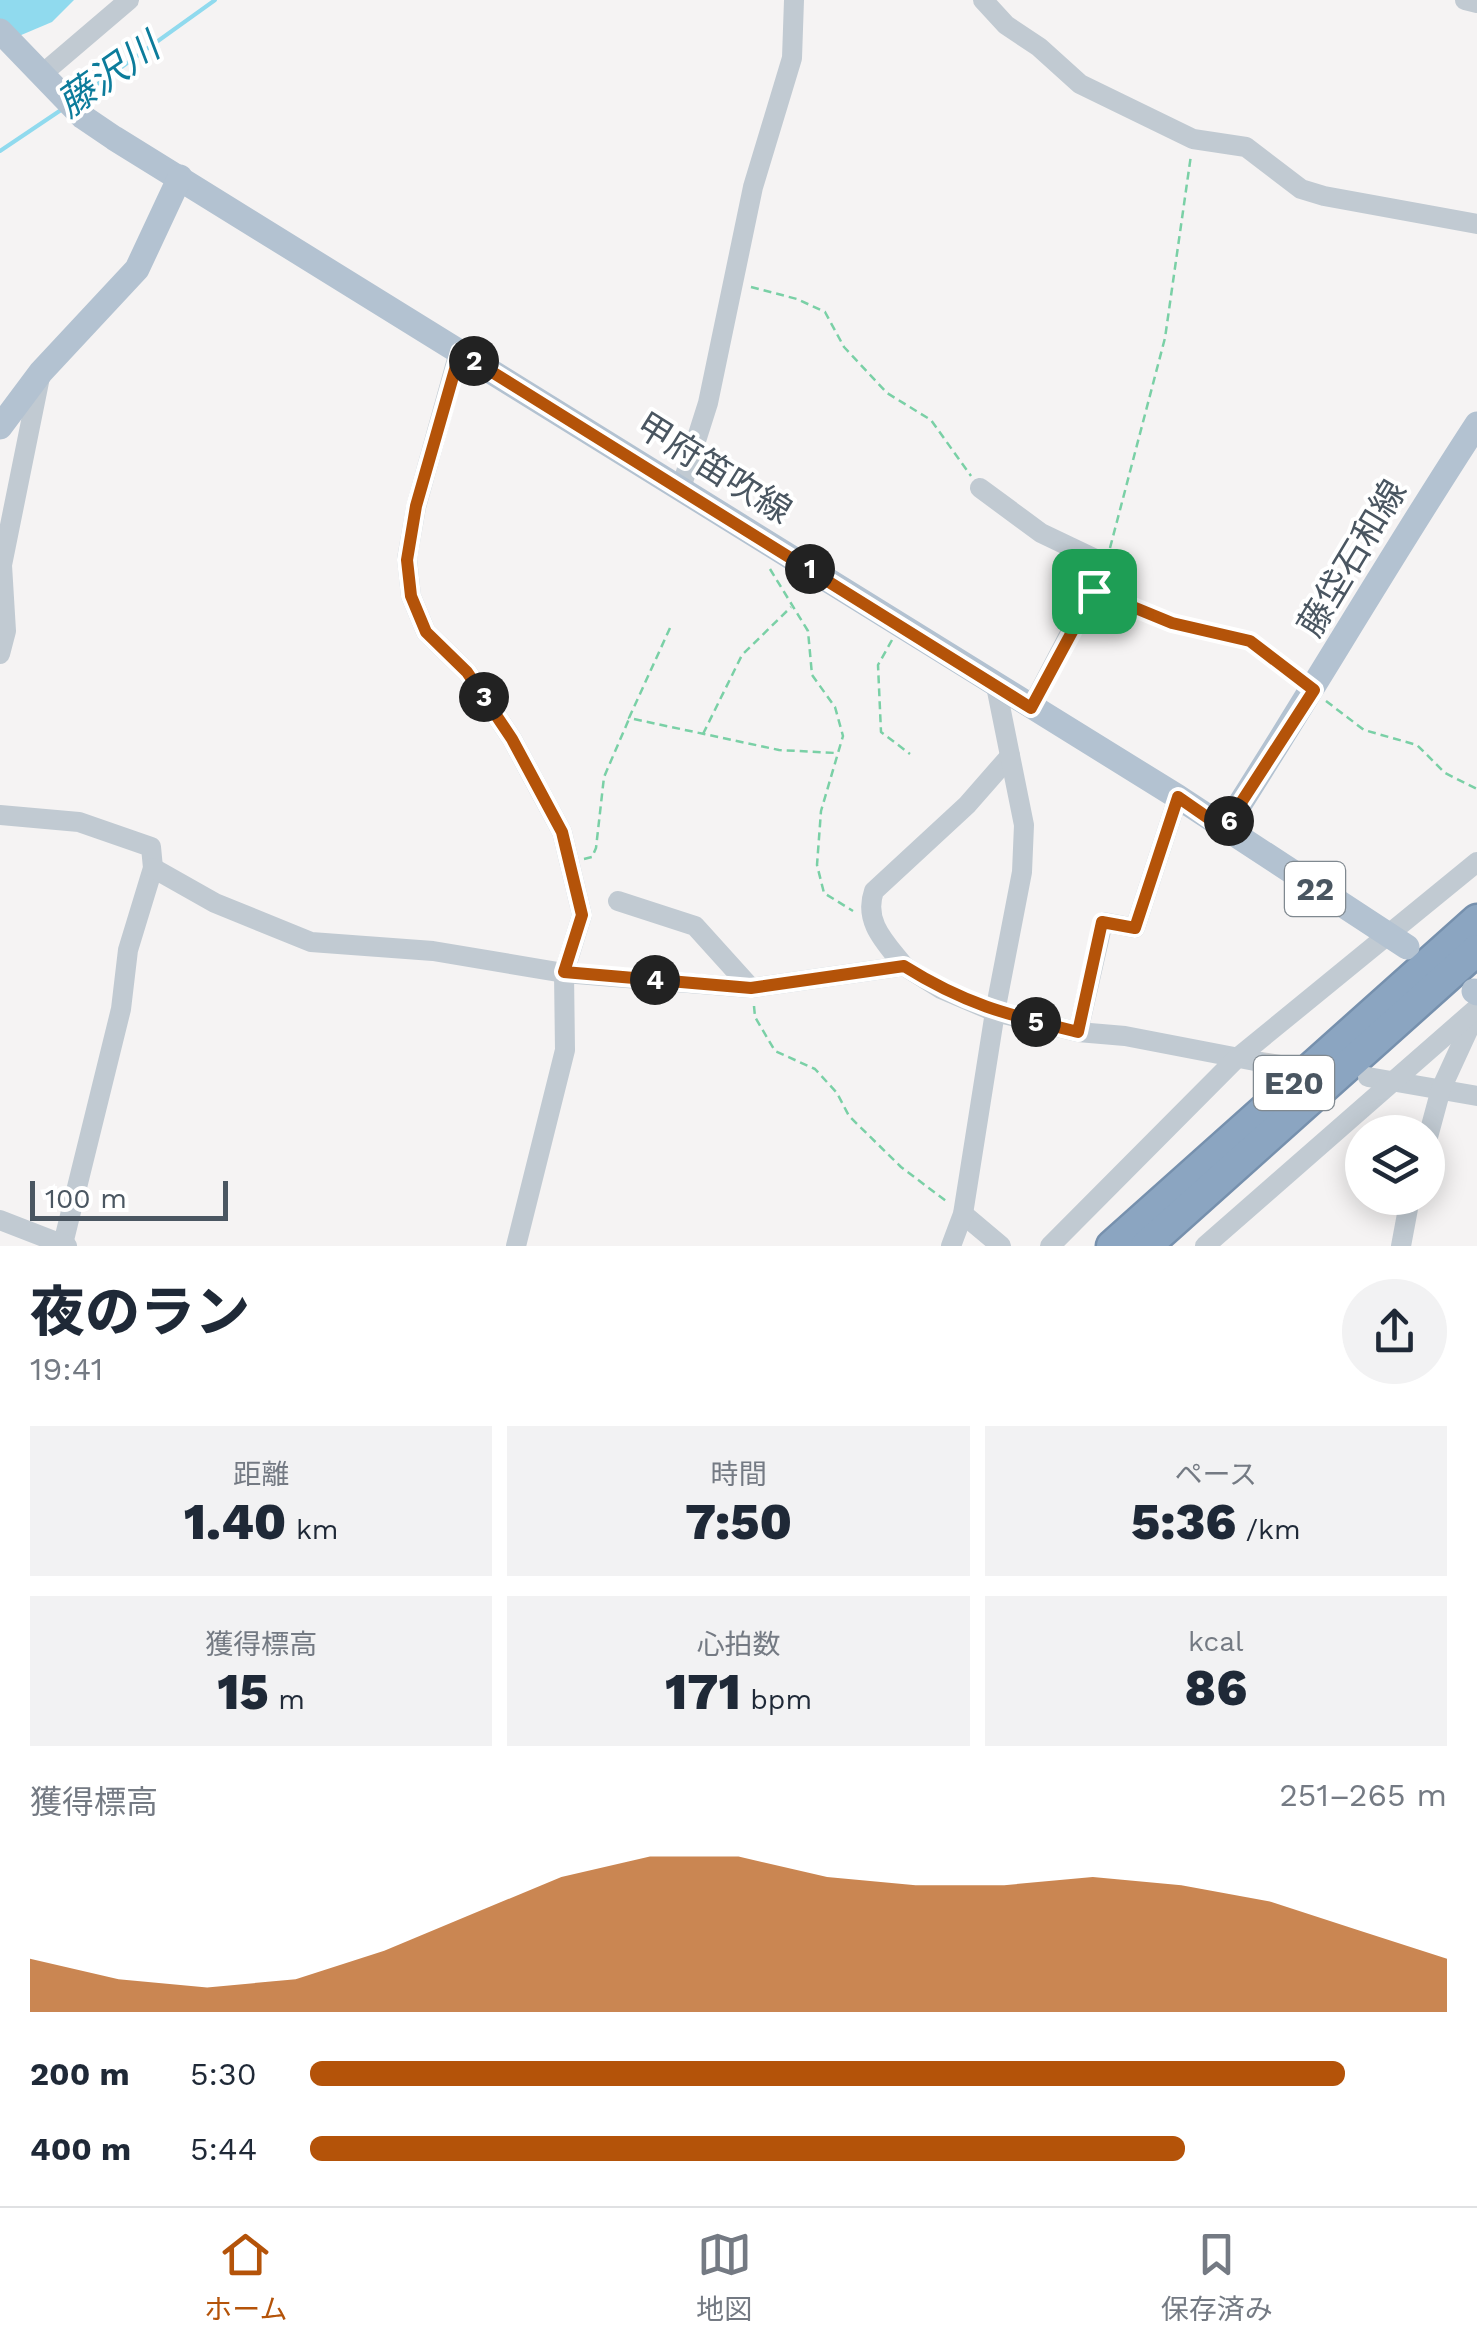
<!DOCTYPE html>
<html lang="ja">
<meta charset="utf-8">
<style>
body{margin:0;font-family:"Work Sans","Noto Sans JP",sans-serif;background:#f2f2f3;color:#1f2937;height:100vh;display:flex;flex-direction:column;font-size:38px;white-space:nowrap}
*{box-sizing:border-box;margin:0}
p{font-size:32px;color:#747a83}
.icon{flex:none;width:55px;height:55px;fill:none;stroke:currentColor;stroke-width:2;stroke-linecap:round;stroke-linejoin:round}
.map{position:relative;height:1246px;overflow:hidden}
.sheet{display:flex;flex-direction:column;background:#fff;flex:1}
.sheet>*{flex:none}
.controls{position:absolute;left:1345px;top:1115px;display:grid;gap:20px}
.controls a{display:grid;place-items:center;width:100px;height:100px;border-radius:50%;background:#fff;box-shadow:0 5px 25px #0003;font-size:50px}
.scale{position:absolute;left:30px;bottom:25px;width:198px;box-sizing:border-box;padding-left:10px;border:5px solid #4a5661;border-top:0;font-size:28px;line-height:35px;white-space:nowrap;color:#4a5661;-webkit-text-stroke:8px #fff;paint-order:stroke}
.pin{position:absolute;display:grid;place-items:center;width:85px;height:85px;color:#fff;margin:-42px;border-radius:20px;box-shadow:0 5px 15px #0006}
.km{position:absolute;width:50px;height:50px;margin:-25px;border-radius:50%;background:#222;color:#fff;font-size:28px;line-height:50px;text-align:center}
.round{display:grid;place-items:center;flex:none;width:105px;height:105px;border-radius:52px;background:#f2f2f3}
.summary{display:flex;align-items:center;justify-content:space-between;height:170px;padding:0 30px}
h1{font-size:55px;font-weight:800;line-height:75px}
.stats{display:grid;grid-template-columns:repeat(3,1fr);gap:15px;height:170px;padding:10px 30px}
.stats div{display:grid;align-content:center;border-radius:0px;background:#f2f2f3;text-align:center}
.stats b{font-size:50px;font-weight:800}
.stats small{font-size:28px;font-weight:400}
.stats p{font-size:28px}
.chart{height:280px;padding:20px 30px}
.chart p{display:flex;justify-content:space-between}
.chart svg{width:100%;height:180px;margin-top:10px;fill:#b45309;opacity:.7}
ul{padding:0 30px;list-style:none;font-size:32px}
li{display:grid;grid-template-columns:160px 120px 1fr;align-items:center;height:75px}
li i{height:25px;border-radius:12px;background:#b45309}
.dock{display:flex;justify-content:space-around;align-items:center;height:140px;border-top:2px solid #e0e1e3;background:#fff;font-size:28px;color:#747a83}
.dock a{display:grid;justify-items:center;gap:5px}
.dock .current{color:#b45309}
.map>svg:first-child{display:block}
.water{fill:#90daee}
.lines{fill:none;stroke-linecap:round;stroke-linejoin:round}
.stream{stroke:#90daee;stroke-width:4}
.minor-tunnel{stroke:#caccce;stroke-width:20;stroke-dasharray:20 10;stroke-linecap:butt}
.highway-casing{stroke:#7690ad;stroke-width:35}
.path{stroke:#7ad0a6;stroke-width:2.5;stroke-dasharray:8 5;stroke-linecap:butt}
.minor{stroke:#c1cad2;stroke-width:20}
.major{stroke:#b3c2d1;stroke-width:25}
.highway{stroke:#8ba5c1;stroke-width:30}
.route-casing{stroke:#fff;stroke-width:20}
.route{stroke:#b45309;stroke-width:12}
.labels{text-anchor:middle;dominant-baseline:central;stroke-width:8;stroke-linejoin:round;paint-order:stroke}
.shield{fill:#fff;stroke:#808990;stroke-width:2.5}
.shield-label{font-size:32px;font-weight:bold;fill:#4a5661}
.street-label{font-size:35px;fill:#4a5661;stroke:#fff}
.water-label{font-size:38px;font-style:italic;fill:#0c7c9b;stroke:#fff}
</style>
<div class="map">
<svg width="1477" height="1246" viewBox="0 0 1477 1246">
<rect width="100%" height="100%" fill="#f5f3f3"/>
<path class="water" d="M0 0H74L52 22 0 44Z"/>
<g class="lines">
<g class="stream">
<path d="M77 99 215 0"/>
<path d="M0 151 61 110"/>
</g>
<path class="minor-tunnel" d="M1260 1062 1317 1070"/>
<g class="highway-casing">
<g id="highway">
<path d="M1112 1246 1477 920"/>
<path d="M1146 1246 1477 950"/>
</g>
</g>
<g class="path">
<path d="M751 287 797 299 825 312 844 347 887 393 931 420 971 476"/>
<path d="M1110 548 1165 338 1191 155"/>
<path d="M770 569 808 631 812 675 835 707 843 736 821 811 817 865 824 893 853 911"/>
<path d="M1109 597 1172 623 1250 641 1297 677"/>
<path d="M670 628 629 718 779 750 836 753"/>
<path d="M892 640 878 665 881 732 910 754"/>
<path d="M1326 701 1364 730 1417 745 1445 773 1477 789"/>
<path d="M703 734 742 655 791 607"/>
<path d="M584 859 592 857 596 848 604 777 629 719"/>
<path d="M754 1006 755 1017 775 1051 815 1069 837 1093 849 1116 901 1167 946 1201"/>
</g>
<g class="minor">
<path d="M983 0 1006 25 1039 47 1080 84 1193 139 1246 147 1301 189 1324 196 1477 224"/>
<path d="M1465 0 1477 3"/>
<path d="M41 75 129 0"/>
<path d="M459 352 416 507 407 559 411 596 426 632 467 672 512 739 542 795 562 832 582 915 564 973 565 1050 516 1246"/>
<path d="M681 488 708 403 753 187 792 58 794 0"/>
<path d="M980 488 1041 533 1106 564 1031 708"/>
<path d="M0 654 6 631 2 565 41 372"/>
<path d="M0 815 79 822 151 847 153 868 128 950 121 1009 63 1244"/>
<path d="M153 868 215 903 311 942 433 951 564 973 751 988 904 966 941 989 995 1012 1078 1032 1125 1036 1260 1062"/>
<path d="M618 901 695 926 751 988"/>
<path d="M904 966C886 943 863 922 874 891L967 805 1010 756"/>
<path d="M1078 1032 1103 922 1135 928 1178 797"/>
<path d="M1368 1077 1477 1096"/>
<path d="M1428 1137 1441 1089 1476 1013"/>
<path d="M963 1214 1001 1246"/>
<path d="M0 1220 67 1246"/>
<path d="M951 1246 963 1214 995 1012 1022 872 1024 825 996 686"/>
<path d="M1050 1246 1236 1059 1477 862"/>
<path d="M1205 1246 1477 1008"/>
<path d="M1401 1246 1410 1198"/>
</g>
<g class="major">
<path d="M0 31 83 117 114 138 1178 797 1407 947"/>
<path d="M0 427 41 372 137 269 180 177"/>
<path d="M1224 829C1310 695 1390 557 1477 424"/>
<path d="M1474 991 1477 993"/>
</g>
<use href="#highway" class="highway"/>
</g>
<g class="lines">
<g class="route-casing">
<path id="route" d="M460 352 1031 708 1094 591 1172 623 1250 641 1314 690 1224 829 1178 797 1135 928 1102 922 1078 1032C1009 1015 966 1005 904 966L751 988 564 972 582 915 562 832 512 739 467 672 426 632 411 596 407 560 416 506Z"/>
</g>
<use href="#route" class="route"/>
</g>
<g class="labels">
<g class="shield">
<rect x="1285" y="862" width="60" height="54" rx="8"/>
<rect x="1254" y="1056" width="80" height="54" rx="8"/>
</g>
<g class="shield-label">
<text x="1315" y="889">22</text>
<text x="1294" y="1083">E20</text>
</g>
<g class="street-label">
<text transform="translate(714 468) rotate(32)">甲府笛吹線</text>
<text transform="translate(1352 558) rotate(-59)">藤垈石和線</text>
</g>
<g class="water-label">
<text transform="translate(108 75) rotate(-35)">藤沢川</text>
</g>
</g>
</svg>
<div class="controls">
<a><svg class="icon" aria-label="layers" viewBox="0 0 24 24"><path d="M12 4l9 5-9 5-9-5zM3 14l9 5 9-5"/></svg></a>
</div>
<div class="scale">100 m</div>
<div class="pin" style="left:1094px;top:591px;background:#1e9e55"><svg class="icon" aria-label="arrive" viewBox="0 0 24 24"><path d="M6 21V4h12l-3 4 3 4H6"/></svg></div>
<b class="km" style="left:810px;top:569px">1</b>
<b class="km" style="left:474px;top:361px">2</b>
<b class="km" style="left:484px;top:697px">3</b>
<b class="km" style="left:655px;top:980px">4</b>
<b class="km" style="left:1036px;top:1022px">5</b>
<b class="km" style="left:1229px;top:821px">6</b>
</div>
<section class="sheet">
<div class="summary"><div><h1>夜のラン</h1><p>19:41</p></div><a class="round"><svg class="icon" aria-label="share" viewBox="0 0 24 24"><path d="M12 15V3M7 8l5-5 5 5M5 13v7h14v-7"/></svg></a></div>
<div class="stats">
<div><p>距離</p><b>1.40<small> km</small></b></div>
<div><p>時間</p><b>7:50</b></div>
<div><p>ペース</p><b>5:36<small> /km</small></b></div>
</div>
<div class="stats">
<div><p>獲得標高</p><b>15<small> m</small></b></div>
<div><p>心拍数</p><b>171<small> bpm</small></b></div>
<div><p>kcal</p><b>86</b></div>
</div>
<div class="chart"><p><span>獲得標高</span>251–265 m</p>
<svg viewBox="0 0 160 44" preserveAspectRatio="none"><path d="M0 44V31L10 36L20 38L30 36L40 29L50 20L60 11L70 6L80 6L90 11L100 13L110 13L120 11L130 13L140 17L150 24L160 31V44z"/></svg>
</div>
<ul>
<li><b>200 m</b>5:30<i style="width:91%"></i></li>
<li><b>400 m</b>5:44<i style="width:77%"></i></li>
</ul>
</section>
<nav class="dock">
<a class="current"><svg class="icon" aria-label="home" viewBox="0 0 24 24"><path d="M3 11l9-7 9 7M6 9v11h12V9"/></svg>ホーム</a>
<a><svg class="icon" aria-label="map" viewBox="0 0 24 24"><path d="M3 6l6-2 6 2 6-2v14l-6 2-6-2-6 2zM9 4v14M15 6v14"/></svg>地図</a>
<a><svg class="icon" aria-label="saved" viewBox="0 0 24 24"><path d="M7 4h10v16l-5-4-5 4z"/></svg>保存済み</a>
</nav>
